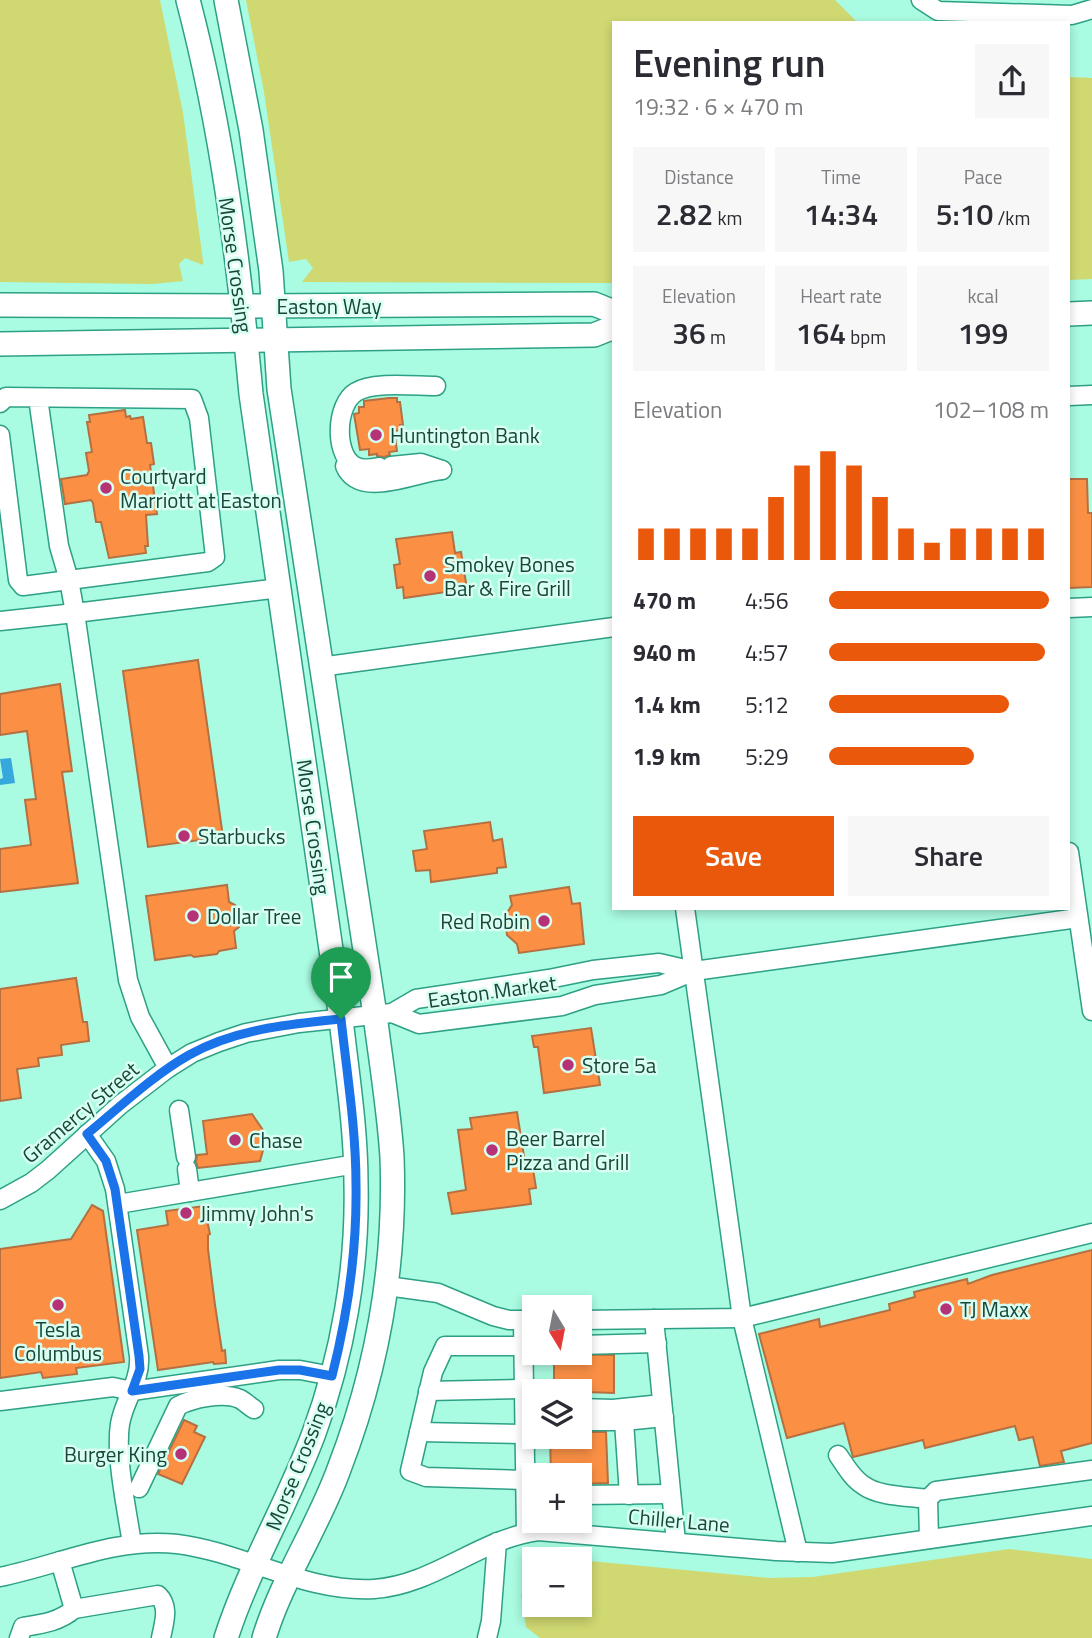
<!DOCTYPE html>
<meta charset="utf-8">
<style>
body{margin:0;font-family:"Titillium Web",sans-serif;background:#f7f7f7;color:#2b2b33;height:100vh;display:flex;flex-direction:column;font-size:26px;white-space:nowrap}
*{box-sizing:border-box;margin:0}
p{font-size:23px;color:#7c7c81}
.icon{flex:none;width:38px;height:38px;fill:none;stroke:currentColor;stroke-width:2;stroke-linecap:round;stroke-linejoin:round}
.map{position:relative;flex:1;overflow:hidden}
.sheet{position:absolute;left:612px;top:21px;width:458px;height:889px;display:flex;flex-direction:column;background:#fff;border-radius:0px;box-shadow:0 4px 10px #0003}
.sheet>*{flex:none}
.needle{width:46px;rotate:170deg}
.controls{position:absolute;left:522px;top:1295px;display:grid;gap:14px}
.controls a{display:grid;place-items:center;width:70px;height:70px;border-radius:0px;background:#fff;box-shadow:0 4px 10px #0003;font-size:35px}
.pin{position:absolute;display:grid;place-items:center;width:60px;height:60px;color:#fff;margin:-72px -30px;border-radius:50% 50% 50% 0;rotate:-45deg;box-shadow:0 0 7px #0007}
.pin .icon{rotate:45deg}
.round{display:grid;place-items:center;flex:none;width:74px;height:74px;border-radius:0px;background:#f7f7f7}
.headline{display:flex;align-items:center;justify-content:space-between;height:119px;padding:0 21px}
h1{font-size:38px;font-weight:600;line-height:52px}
.stats{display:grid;grid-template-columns:repeat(3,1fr);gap:10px;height:119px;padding:7px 21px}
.stats div{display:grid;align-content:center;border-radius:0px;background:#f7f7f7;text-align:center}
.stats b{font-size:30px;font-weight:600}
.stats small{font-size:19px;font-weight:400}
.stats p{font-size:19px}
.chart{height:196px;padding:14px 21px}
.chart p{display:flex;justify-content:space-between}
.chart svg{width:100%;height:126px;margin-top:7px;stroke:#ea580c;stroke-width:6}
.action{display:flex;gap:14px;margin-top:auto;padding:14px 21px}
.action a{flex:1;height:80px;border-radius:0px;background:#ea580c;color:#fff;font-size:28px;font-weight:600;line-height:80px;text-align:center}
.action a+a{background:#f7f7f7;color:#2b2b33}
ul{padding:0 21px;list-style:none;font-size:23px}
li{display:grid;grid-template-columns:112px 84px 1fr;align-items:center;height:52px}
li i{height:18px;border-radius:9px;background:#ea580c}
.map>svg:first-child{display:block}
.green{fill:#cfd871}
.water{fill:#37a8dd}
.building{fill:#fb9045;stroke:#b66f40;stroke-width:2}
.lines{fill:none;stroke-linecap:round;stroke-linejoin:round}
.minor-casing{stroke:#2da085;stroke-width:21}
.major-casing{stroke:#2da085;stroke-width:26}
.minor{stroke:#fff;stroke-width:18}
.major{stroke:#fff;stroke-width:23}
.route-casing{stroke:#fff;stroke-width:14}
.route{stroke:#1a73e8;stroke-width:9}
.poi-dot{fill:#b63277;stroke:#d8fff1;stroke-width:2.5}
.labels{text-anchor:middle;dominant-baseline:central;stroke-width:5;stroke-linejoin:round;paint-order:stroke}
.street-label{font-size:21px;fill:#18463a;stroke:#d8fff1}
.poi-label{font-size:21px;fill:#18463a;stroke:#d8fff1;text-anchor:start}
</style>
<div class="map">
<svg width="1092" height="1638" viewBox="0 0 1092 1638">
<rect width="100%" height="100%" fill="#a9fbe1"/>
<g class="green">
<path d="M0 0H160L183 113 203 261V265L185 258 179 264 183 281 152 284 0 282Z"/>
<path d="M246 0H835L858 23H614V283L302 282 313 268 306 259 289 262 264 92Z"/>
<path d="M1069 77 1092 78V279L1069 280Z"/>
<path d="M1009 1549 1092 1559V1638H540L526 1627 521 1596 525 1577 534 1570V1605H579V1560L769 1578 813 1577Z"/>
</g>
<path class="water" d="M11 758 15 783 0 785V779L3 778 0 759Z"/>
<g class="building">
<path d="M389 398H397V402H400L403 425H400L401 430 394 431 397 451 389 452 390 455 384 457 377 456V454L369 455V449L360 450 354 414 359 413V407H364V401Z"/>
<path d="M125 410 126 417 130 416 131 419 143 417 147 443H151L154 464 150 465 157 514 146 515 148 546H145L146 553 109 558 101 522H96L93 503 91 500 65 504 61 479 87 475 89 471 86 453 92 452 87 422H90L89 415Z"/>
<path d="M1069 479H1087L1088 513H1092V587L1069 588Z"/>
<path d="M452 532 455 553 461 552 467 589 404 598 403 587 397 588 394 565 400 564 396 539Z"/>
<path d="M198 660 223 837 148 847 123 671Z"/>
<path d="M60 684 72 771 62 772 78 883 0 892V849L31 845 25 800 36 799 27 731 0 735V694Z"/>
<path d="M490 822 493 841 502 839 506 867 497 868V873L431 882 430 870 416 871 413 851 427 849 424 831Z"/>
<path d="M227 885 229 902 235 905 239 927 234 931 236 948 219 951 217 954 194 957 191 955 155 960 146 896Z"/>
<path d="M569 887 572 904 580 903 584 944 519 953 517 944 507 935 505 916 512 905 510 896Z"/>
<path d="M76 978 83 1022H87L89 1041 61 1045 62 1055 38 1058 39 1066 17 1069 21 1098 0 1101V989Z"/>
<path d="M591 1028 600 1085 544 1093 538 1047H534L532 1036Z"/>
<path d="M517 1112 526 1169H533L536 1188 529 1189 531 1204 452 1214 448 1193 466 1190 458 1130 472 1129 470 1118Z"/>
<path d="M252 1114 265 1133V1143L260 1161 198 1168 196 1162 197 1155 207 1154 203 1121Z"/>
<path d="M92 1205 103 1211 124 1362 76 1368 77 1374 43 1378 41 1372 0 1378V1249L71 1239Z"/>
<path d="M204 1206 210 1234 208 1235V1249L215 1305 222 1351 225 1350 226 1363 214 1364 213 1362 158 1370 137 1230 168 1225 166 1211Z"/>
<path d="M1092 1250V1443L1061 1451 1064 1462 1040 1466 1033 1437 1019 1440 1015 1426 925 1448 923 1440 853 1457 844 1423 787 1438 759 1334 819 1319 820 1327 890 1310 889 1304 915 1297 914 1292 967 1279 968 1284 992 1275Z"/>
<path d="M554 1354 614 1355V1393L554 1391Z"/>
<path d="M184 1420 197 1426 194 1432 205 1437 182 1484 158 1474Z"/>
<path d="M579 1432H606L608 1483 579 1484V1475H551L550 1437H579Z"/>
</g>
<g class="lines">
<g class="minor-casing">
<g id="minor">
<path d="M921 0 938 11 1072 15 1092 9"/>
<path d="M1069 396 1092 395"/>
<path d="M0 403 6 397 192 399 199 418 215 557 208 562 69 580 59 546 38 398"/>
<path d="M0 435 18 580 23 586 69 580 75 613 280 588"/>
<path d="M345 466C360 500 416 472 442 470"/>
<path d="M391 466 421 463 442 470"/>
<path d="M379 467C370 469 360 470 353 465 334 452 336 404 356 392 373 381 415 386 436 386"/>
<path d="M1069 608 1092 607"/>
<path d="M0 621 75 613 128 980 140 1017 168 1068"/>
<path d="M320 667 614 627"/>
<path d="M1069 852 1092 1011"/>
<path d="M685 908 742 1318 798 1552"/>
<path d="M392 1013 419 1024 562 1006 595 995 661 985 694 971 1078 918"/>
<path d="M179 1110 186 1157"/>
<path d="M87 1134 106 1161 115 1189 139 1356C141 1381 124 1400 120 1424 115 1457 127 1510 132 1544"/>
<path d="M187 1169 190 1192"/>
<path d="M0 1200 31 1183 48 1170 120 1105 168 1068 192 1053 219 1042 246 1033 299 1023 392 1013 416 999 549 979 593 970 659 963 694 971"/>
<path d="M118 1204 356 1164"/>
<path d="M387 1286 438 1293 493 1316 509 1320H534"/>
<path d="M654 1319 676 1542"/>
<path d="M523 1320 526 1533"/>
<path d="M579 1320 742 1318 1092 1233"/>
<path d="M579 1345 657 1343"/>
<path d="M428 1391 524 1389"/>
<path d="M0 1401 113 1387 132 1391 279 1370H300L332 1376"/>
<path d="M579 1408 613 1409 662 1404"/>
<path d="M579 1421H624L664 1417"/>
<path d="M624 1421 629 1495"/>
<path d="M419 1432 524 1434"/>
<path d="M838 1455C845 1465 852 1478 863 1485 879 1497 908 1496 928 1499"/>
<path d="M525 1480 426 1477 410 1471 433 1372 445 1346H534"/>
<path d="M139 1488 178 1406C193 1398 223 1392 240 1399 244 1401 249 1406 254 1409"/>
<path d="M579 1495 671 1494"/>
<path d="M929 1539 928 1499 936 1491 1092 1470"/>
<path d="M0 1577C59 1565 115 1537 177 1544 243 1552 305 1593 374 1589 434 1585 479 1539 538 1531L776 1551 832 1553 1092 1516"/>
<path d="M74 1609 158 1595C170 1607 164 1622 161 1638"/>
<path d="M19 1638 23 1627C42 1624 59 1622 74 1609L60 1561"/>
<path d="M487 1638 491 1621 497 1542"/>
</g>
</g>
<g class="major-casing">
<g id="major">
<path d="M188 0C222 129 239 261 251 394L341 1019C347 1073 356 1128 356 1183 358 1267 343 1354 314 1433 288 1503 249 1567 226 1638"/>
<path d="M226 0 251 130 271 271 279 389 375 1015C381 1062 389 1110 392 1157 396 1265 378 1368 339 1469 318 1527 282 1579 264 1638"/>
<path d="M0 305 244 306 594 304 614 312"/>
<path d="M1069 314 1092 313"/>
<path d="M0 344 594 335 614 327"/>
</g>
</g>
<use href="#minor" class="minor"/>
<use href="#major" class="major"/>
</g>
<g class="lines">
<g class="route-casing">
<path id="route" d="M341 1019C347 1074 356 1129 356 1185 357 1250 348 1313 332 1376L300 1370H279L132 1391 140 1369 139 1356 115 1189 106 1161 87 1134C120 1107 152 1076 189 1055 235 1029 290 1024 341 1019Z"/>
</g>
<use href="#route" class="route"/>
</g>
<g class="poi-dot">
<circle cx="376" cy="435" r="7"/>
<circle cx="106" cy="488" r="7"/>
<circle cx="430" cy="576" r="7"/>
<circle cx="184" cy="836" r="7"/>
<circle cx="193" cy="916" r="7"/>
<circle cx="544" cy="921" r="7"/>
<circle cx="568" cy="1065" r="7"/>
<circle cx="235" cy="1140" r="7"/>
<circle cx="492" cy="1150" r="7"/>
<circle cx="186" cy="1213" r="7"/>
<circle cx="58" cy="1305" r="7"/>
<circle cx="946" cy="1309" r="7"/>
<circle cx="181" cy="1454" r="7"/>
</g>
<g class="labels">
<g class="street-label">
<text transform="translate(236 265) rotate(82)">Morse Crossing</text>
<text x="329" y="306">Easton Way</text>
<text transform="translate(314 827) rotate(82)">Morse Crossing</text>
<text transform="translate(492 991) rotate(-8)">Easton Market</text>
<text transform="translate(80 1112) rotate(-40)">Gramercy Street</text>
<text transform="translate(297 1466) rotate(-68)">Morse Crossing</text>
<text transform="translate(679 1520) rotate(5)">Chiller Lane</text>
</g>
<g class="poi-label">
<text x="390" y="435">Huntington Bank</text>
<text x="120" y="476">Courtyard<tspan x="120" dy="24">Marriott at Easton</tspan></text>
<text x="444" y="564">Smokey Bones<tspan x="444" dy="24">Bar &amp; Fire Grill</tspan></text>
<text x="198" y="836">Starbucks</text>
<text x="207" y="916">Dollar Tree</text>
<text x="530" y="921" text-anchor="end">Red Robin</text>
<text x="582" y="1065">Store 5a</text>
<text x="506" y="1138">Beer Barrel<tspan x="506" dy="24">Pizza and Grill</tspan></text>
<text x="249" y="1140">Chase</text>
<text x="200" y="1213">Jimmy John's</text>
<text x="960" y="1309">TJ Maxx</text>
<text x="58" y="1329" text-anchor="middle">Tesla<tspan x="58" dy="24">Columbus</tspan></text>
<text x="167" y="1454" text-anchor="end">Burger King</text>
</g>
</g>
</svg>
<div class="controls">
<a><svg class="needle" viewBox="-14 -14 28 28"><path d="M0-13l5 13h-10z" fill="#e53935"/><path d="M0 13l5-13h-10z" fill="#7c7c81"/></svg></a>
<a><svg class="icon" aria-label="layers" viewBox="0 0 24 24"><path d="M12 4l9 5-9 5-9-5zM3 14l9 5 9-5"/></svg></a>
<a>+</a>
<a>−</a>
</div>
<div class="pin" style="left:341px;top:1019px;background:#1e9e55"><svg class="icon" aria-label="arrive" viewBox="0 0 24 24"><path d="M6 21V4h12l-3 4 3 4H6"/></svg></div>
<section class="sheet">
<div class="headline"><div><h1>Evening run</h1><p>19:32 · 6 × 470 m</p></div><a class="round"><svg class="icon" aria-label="share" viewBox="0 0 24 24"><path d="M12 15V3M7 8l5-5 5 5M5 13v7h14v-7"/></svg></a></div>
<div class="stats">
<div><p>Distance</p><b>2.82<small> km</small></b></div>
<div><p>Time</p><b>14:34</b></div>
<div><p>Pace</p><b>5:10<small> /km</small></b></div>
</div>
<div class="stats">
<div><p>Elevation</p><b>36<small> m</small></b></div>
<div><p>Heart rate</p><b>164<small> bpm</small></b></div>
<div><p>kcal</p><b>199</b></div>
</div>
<div class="chart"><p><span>Elevation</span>102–108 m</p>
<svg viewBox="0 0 160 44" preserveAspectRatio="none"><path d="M5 44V33M15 44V33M25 44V33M35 44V33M45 44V33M55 44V22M65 44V11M75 44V6M85 44V11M95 44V22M105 44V33M115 44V38M125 44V33M135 44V33M145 44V33M155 44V33"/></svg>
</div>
<ul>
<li><b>470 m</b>4:56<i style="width:100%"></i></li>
<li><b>940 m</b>4:57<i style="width:98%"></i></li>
<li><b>1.4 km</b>5:12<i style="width:82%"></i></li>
<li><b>1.9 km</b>5:29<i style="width:66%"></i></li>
</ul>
<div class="action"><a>Save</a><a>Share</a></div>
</section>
</div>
